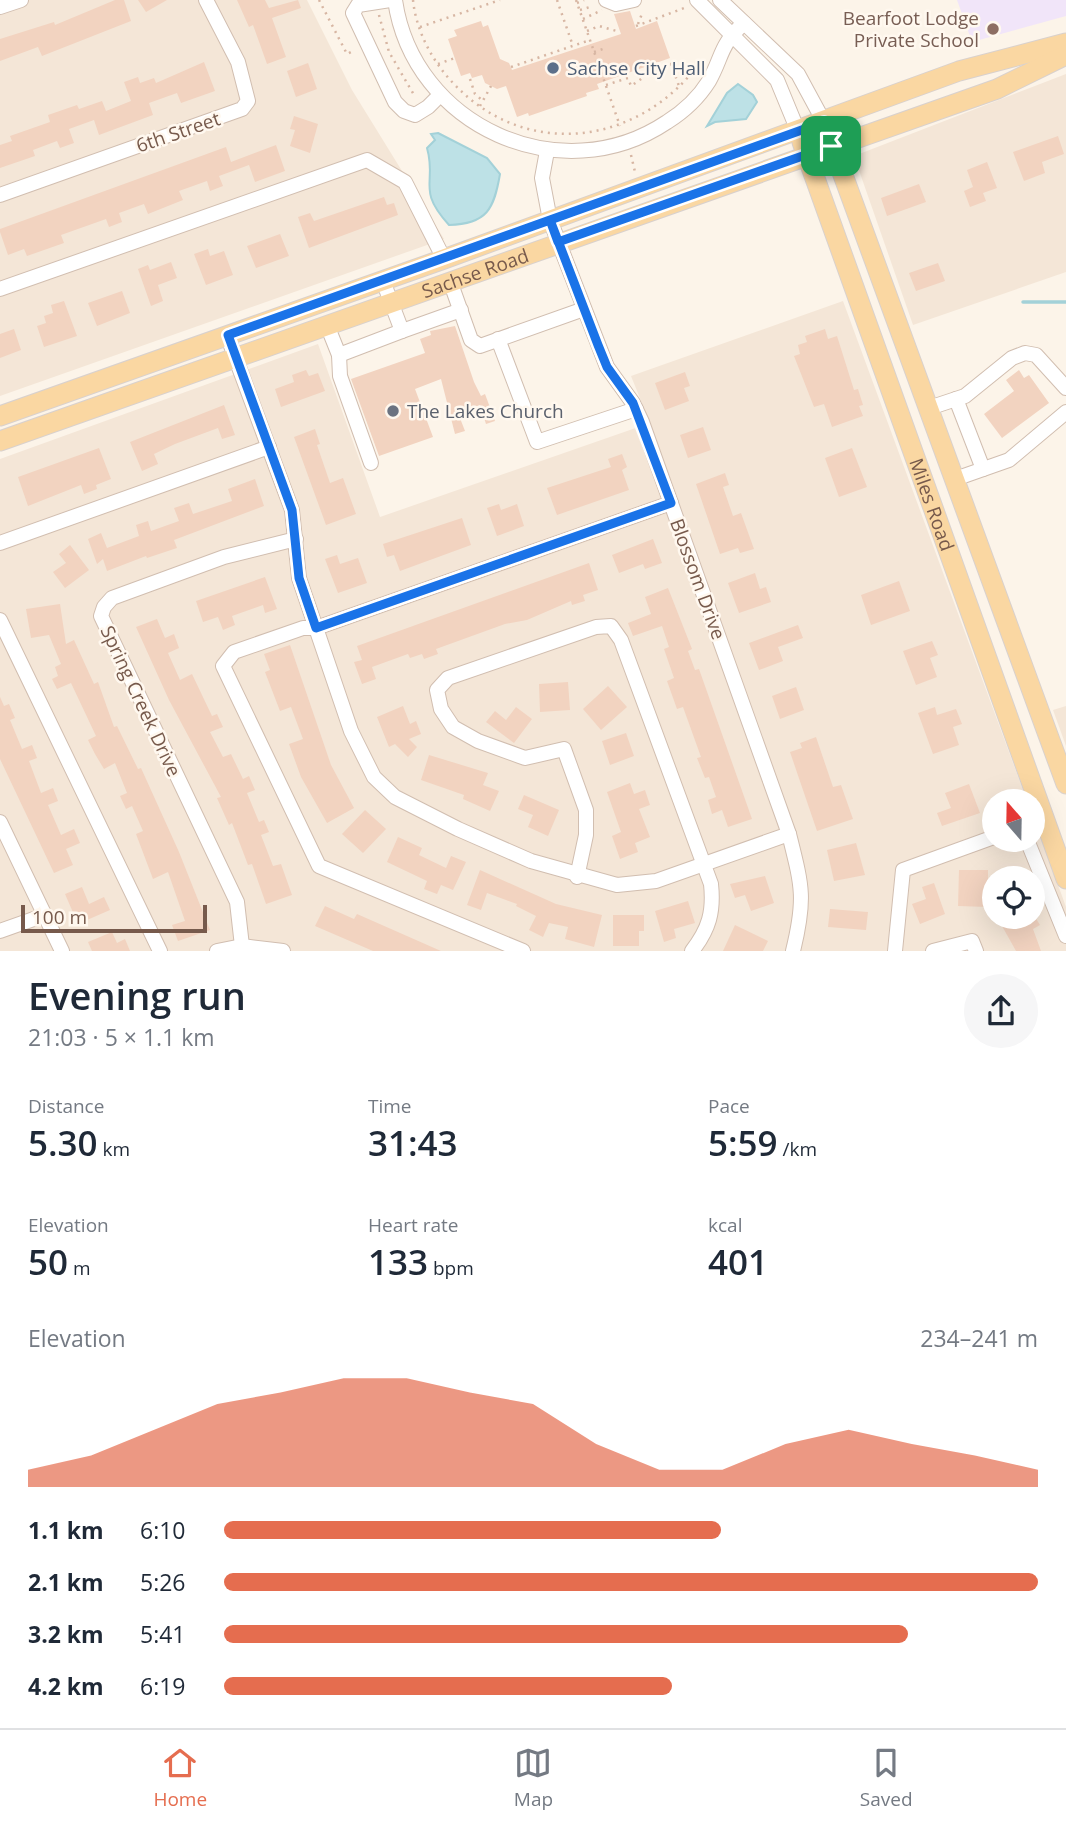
<!DOCTYPE html>
<meta charset="utf-8">
<style>
body{margin:0;font-family:"Open Sans",sans-serif;background:#f6f6f7;color:#1f2937;height:100vh;display:flex;flex-direction:column;font-size:26px;white-space:nowrap}
*{box-sizing:border-box;margin:0}
p{font-size:23px;color:#747a83}
.icon{flex:none;width:38px;height:38px;fill:none;stroke:currentColor;stroke-width:2;stroke-linecap:round;stroke-linejoin:round}
.map{position:relative;height:951px;overflow:hidden}
.sheet{display:flex;flex-direction:column;background:#fff;flex:1}
.sheet>*{flex:none}
.needle{width:46px;rotate:340deg}
.buttons{position:absolute;left:982px;top:789px;display:grid;gap:14px}
.buttons a{display:grid;place-items:center;width:63px;height:63px;border-radius:50%;background:#fff;box-shadow:0 7px 28px #0002;font-size:35px}
.scale{position:absolute;left:21px;bottom:18px;width:186px;box-sizing:border-box;padding-left:7px;border:4px solid #775a4c;border-top:0;font-size:19px;line-height:24px;white-space:nowrap;color:#775a4c;-webkit-text-stroke:5px #fff8ef;paint-order:stroke}
.pin{position:absolute;display:grid;place-items:center;width:60px;height:60px;color:#fff;margin:-30px;border-radius:14px;box-shadow:0 4px 10px #0006}
.round{display:grid;place-items:center;flex:none;width:74px;height:74px;border-radius:37px;background:#f6f6f7}
.overview{display:flex;align-items:center;justify-content:space-between;height:119px;padding:0 28px}
h1{font-size:38px;font-weight:600;line-height:52px}
.figures{display:grid;grid-template-columns:repeat(3,1fr);gap:10px;height:119px;padding:7px 28px}
.figures div{display:grid;align-content:center}
.figures b{font-size:35px;font-weight:600}
.figures small{font-size:19px;font-weight:400}
.figures p{font-size:19px}
.chart{height:196px;padding:14px 28px}
.chart p{display:flex;justify-content:space-between}
.chart svg{width:100%;height:126px;margin-top:7px;fill:#e56d4f;opacity:.7}
ul{padding:0 28px;list-style:none;font-size:23px}
li{display:grid;grid-template-columns:112px 84px 1fr;align-items:center;height:52px}
li i{height:18px;border-radius:9px;background:#e56d4f}
.tabs{display:flex;justify-content:space-around;align-items:center;height:98px;border-top:2px solid #e0e1e3;background:#fff;font-size:19px;color:#747a83}
.tabs a{display:grid;justify-items:center;gap:4px}
.tabs .selected{color:#e56d4f}
.map>svg:first-child{display:block}
.residential{fill:#f4e6d7;fill-rule:evenodd}
.education{fill:#f1e5f9}
.water{fill:#bde1e6;stroke:#a3d1d8;stroke-width:2}
.lines{fill:none;stroke-linecap:round;stroke-linejoin:round}
.stream{stroke:#a3d1d8;stroke-width:3.5}
.building{fill:#f2d3c0}
.minor-casing{stroke:#d1beb0;stroke-width:16}
.major-casing{stroke:#d9d1cd;stroke-width:21}
.path{stroke:#d7b6a3;stroke-width:2.5;stroke-dasharray:2 5;stroke-linecap:butt}
.minor{stroke:#fff;stroke-width:14}
.major{stroke:#fad7a2;stroke-width:19}
.route-casing{stroke:#fff;stroke-width:14}
.route{stroke:#1a73e8;stroke-width:9}
.education-dot{fill:#8d6e63;stroke:#fff8ef;stroke-width:2.5}
.service-dot{fill:#5c6f8a;stroke:#fff8ef;stroke-width:2.5}
.worship-dot{fill:#6b7280;stroke:#fff8ef;stroke-width:2.5}
.labels{text-anchor:middle;dominant-baseline:central;stroke-width:5;stroke-linejoin:round;paint-order:stroke}
.education-label{font-size:19px;fill:#785e54;stroke:#fff8ef;text-anchor:end}
.service-label{font-size:19px;fill:#4e5e75;stroke:#fff8ef;text-anchor:start}
.street-label{font-size:19px;fill:#775a4c;stroke:#fff8ef}
.worship-label{font-size:19px;fill:#5b616d;stroke:#fff8ef;text-anchor:start}
</style>
<div class="map">
<svg width="1066" height="951" viewBox="0 0 1066 951">
<rect width="100%" height="100%" fill="#fcf4e9"/>
<g class="residential">
<path d="M0 0H307L352 90 444 239 0 396Z"/>
<path d="M1066 74V272L913 325 854 156Z"/>
<path d="M843 301 1027 801 994 802V840H1032L1033 816 1066 907V951H0V459L318 344 380 517 650 423 631 376ZM994 878H1032V917H994Z"/>
<path d="M1066 706V746L1053 710Z"/>
</g>
<path class="education" d="M957 0H1066V16L972 42Z"/>
<g class="water">
<path d="M738 84 753 95 757 102 746 119 715 122 707 126 727 93Z"/>
<path d="M438 133 487 158 500 174C494 209 487 224 449 225 416 189 437 183 427 148L435 140 431 134Z"/>
</g>
<g class="lines">
<path class="stream" d="M1023 302H1066"/>
</g>
<g class="building">
<path d="M115 0H124L131 21 42 56 38 47 0 61V39L54 22 55 25Z"/>
<path d="M138 0H167L146 12Z"/>
<path d="M237 0H265L269 8 298 0 301 8 272 18 286 57 267 64 253 25 249 27Z"/>
<path d="M630 11 636 29 657 21 670 58 597 84 599 89 586 93 587 96 529 116 528 113 517 117 506 86 497 89 485 83 482 75 472 78 470 73 461 76 448 39 457 36 454 30 481 21 483 27 488 25 500 59 509 63 512 70 621 34 614 14Z"/>
<path d="M204 62 215 91 181 103 177 93 149 103 153 115 99 135 94 120 69 129 74 143 60 148 57 141 33 150 35 156 0 168V145L12 141 10 136 50 122 48 115 77 105 79 109 102 101 106 111 131 101 124 82 138 77 140 83 154 78 156 83Z"/>
<path d="M308 63 317 89 296 97 287 71Z"/>
<path d="M294 116 318 124 310 153 290 146 295 130 290 129Z"/>
<path d="M1058 136 1064 154 1042 162 1045 173 1024 181 1013 152Z"/>
<path d="M276 145 285 171 255 182 249 165 219 176 223 186 210 191 207 181 179 191 183 200 148 214 144 204 119 213 122 222 109 227 106 219 61 235 64 243 27 256 24 249 8 255 0 232V229L226 147 231 162Z"/>
<path d="M987 162 997 188 983 193 986 201 970 207 964 191 973 187 967 170Z"/>
<path d="M919 184 926 202 887 216 881 198Z"/>
<path d="M384 197 387 205 394 203 398 215 309 248 298 217 310 213 314 221Z"/>
<path d="M280 234 289 256 256 268 247 246Z"/>
<path d="M208 249 210 256 224 251 233 275 206 285 194 254Z"/>
<path d="M171 262 177 278 158 285 163 301 151 306 138 269 148 265 150 270Z"/>
<path d="M938 263 945 281 916 291 909 273Z"/>
<path d="M122 291 130 313 97 326 88 303Z"/>
<path d="M64 301 77 336 44 347 37 326 46 323 44 316 53 313 51 305Z"/>
<path d="M455 326 474 382 481 396 485 394 495 421 486 424 480 405 458 413 465 431 455 434 441 379 415 389 433 437 379 456 351 379 425 353 420 339 431 335 430 331Z"/>
<path d="M14 329 21 350 0 358V334Z"/>
<path d="M825 329 828 339 837 336 854 390 858 389 863 405 859 406 863 416 832 427 824 404 814 407 794 356 800 354 798 345 807 342 805 336Z"/>
<path d="M306 370 309 376 318 373 325 391 281 407 275 389 294 382 292 375Z"/>
<path d="M1019 370 1024 378 1029 375 1049 403 1002 438 984 414 1014 391 1006 380Z"/>
<path d="M685 372 690 386 684 388 689 401 665 410 655 383Z"/>
<path d="M224 405 235 435 222 439 218 428 175 444 154 454 158 464 142 471 130 442Z"/>
<path d="M703 427 711 450 688 458 680 435Z"/>
<path d="M315 429 320 444 317 445 330 483 343 478 356 514 326 525 294 437Z"/>
<path d="M99 448 111 479 96 485 97 489 84 494 81 485 28 506 18 477Z"/>
<path d="M852 448 867 487 839 497 825 458Z"/>
<path d="M622 454 627 467 622 470 629 490 557 515 547 488 611 467 608 459Z"/>
<path d="M725 473 729 485 723 487 733 516 741 513 754 549 740 553 738 548 720 554 696 484Z"/>
<path d="M255 479 264 506 174 540 177 548 147 558 146 556 107 571 103 559 97 564 88 539 101 533 107 548 139 536 136 525 148 521 151 531 179 521 174 508 189 503 193 514 232 501 228 489Z"/>
<path d="M499 504 501 510 517 504 524 526 497 536 487 508Z"/>
<path d="M462 518 471 545 400 571 394 555 387 557 383 544Z"/>
<path d="M653 539 662 563 645 569 643 564 619 573 612 555Z"/>
<path d="M70 545 89 570 65 588 53 572 66 563 59 554Z"/>
<path d="M337 555 340 564 358 558 367 583 338 593 325 559Z"/>
<path d="M589 563 598 590 583 595 585 601 572 605 571 601 527 620 505 624 436 649 438 654 424 659 422 654 410 658 408 654 372 667 376 679 362 684 354 662 362 660 357 646Z"/>
<path d="M755 573 760 589 766 587 771 602 739 613 728 583Z"/>
<path d="M265 577 277 609 265 613 263 605 232 616 235 625 223 630 218 617 203 622 196 601Z"/>
<path d="M899 581 910 611 871 625 861 595Z"/>
<path d="M668 588 692 649 688 651 695 670 699 669 752 819 728 827 722 810 712 814 708 800 716 797 709 777 705 778 697 758 701 757 683 707 677 709 667 681 674 678 664 649 669 647 662 626 633 636 628 623 651 614 645 597Z"/>
<path d="M60 604 66 644 74 640 94 684 98 682 114 727 117 726 138 769 141 768 179 852 210 930 178 941 172 925 185 921 168 872 153 879 136 834 143 831 132 806 126 809 120 796 127 793 115 763 104 769 95 754 88 740 96 736 71 683 57 689 52 679 58 676 55 667 61 664 49 635 31 638 26 609Z"/>
<path d="M157 619 165 638 174 634 179 648 168 653 180 680 192 674 212 716 217 714 223 727 210 732 223 757 231 754 243 779 249 776 255 790 247 793 259 822 264 820 269 832 261 835 273 866 281 864 292 895 266 904 252 864 248 865 232 823 229 825 217 798 221 797 169 700 136 627Z"/>
<path d="M798 625 803 638 778 647 783 661 759 670 749 643Z"/>
<path d="M932 641 938 655 930 658 937 677 916 685 903 651Z"/>
<path d="M290 645 331 765 354 808 327 823 301 777 289 744 303 739 291 707 280 711 265 672 270 670 264 654Z"/>
<path d="M568 682 570 710 540 712 539 684Z"/>
<path d="M608 686 627 707 601 730 583 709Z"/>
<path d="M796 687 804 710 780 719 772 696Z"/>
<path d="M0 697 4 706 9 704 15 718 10 720 22 749 32 745 37 758 29 761 41 793 53 788 58 801 48 805 61 835 74 829 80 843 66 849 73 865 54 873 0 759Z"/>
<path d="M403 706 410 724 416 721 421 734 409 739 417 747 408 757 395 744 389 747 377 717Z"/>
<path d="M516 707 532 719 514 743 486 722 495 711 506 720Z"/>
<path d="M935 707 937 715 956 709 962 724 953 727 959 745 933 754 918 713Z"/>
<path d="M626 733 634 756 610 765 602 741Z"/>
<path d="M816 737 833 787 841 785 853 819 817 831 790 752 802 748 800 743Z"/>
<path d="M429 755 488 773 483 785 499 791 490 811 463 799 464 795 421 780Z"/>
<path d="M630 783 634 794 645 790 650 805 639 809 650 837 635 843 638 852 620 859 612 836 621 832 607 792Z"/>
<path d="M969 784 980 813 942 826 937 813 951 808 945 793Z"/>
<path d="M524 795 559 810 548 836 528 827 533 815 518 809Z"/>
<path d="M365 810 386 829 363 853 342 834Z"/>
<path d="M398 837 422 848 419 855 446 868 451 856 466 862 453 890 441 885 437 894 424 889 427 881 387 862Z"/>
<path d="M856 843 865 875 834 881 827 850Z"/>
<path d="M480 870 556 904 602 915 594 947 565 939 568 927 549 923 543 937 529 930 536 916 516 906 517 904 487 893 481 910 467 905Z"/>
<path d="M959 870H988V907L958 906Z"/>
<path d="M765 876 774 903 751 911 745 895 735 898 730 884Z"/>
<path d="M934 883 945 914 920 924 912 904 926 899 922 887Z"/>
<path d="M82 887 89 904 104 897 110 910 87 920 84 913 75 917 65 894Z"/>
<path d="M688 901 695 923 674 929 676 938 664 942 655 911Z"/>
<path d="M325 906 354 919 357 914 441 951H373L315 926Z"/>
<path d="M830 909 868 912 866 930 828 927Z"/>
<path d="M613 915H644V931H639V946H613Z"/>
<path d="M997 917H1035L1040 925 1033 929 1041 951H1016Z"/>
<path d="M735 925 768 941 763 951H723Z"/>
<path d="M112 932 117 943 125 939 130 951H92L88 942Z"/>
</g>
<g class="lines">
<g class="minor-casing">
<g id="minor">
<path d="M390 0 358 5 353 13 395 102 404 111 415 115 428 107 440 95"/>
<path d="M395 0C413 126 561 193 667 122 683 112 699 97 709 81 723 56 719 46 744 23"/>
<path d="M606 0 616 4 634 0"/>
<path d="M697 0 777 80 798 131"/>
<path d="M720 0 798 74 824 122"/>
<path d="M0 7 21 0"/>
<path d="M547 151 542 178 550 220 607 367 633 403 642 422 789 834C802 886 806 898 793 951"/>
<path d="M0 195 242 109 248 101 238 62 206 0"/>
<path d="M450 281 471 340 480 346 584 309"/>
<path d="M0 289 367 160 405 182 444 259"/>
<path d="M327 325 339 355 340 376 371 463"/>
<path d="M402 331 461 310"/>
<path d="M227 335 292 510 299 578 351 731 374 777 395 797 458 829 531 861 617 885 656 881 789 834"/>
<path d="M498 339 537 442 636 409"/>
<path d="M339 355 402 331 383 281"/>
<path d="M956 399 983 469"/>
<path d="M929 408 965 396 1012 358 1025 353 1036 355 1066 388"/>
<path d="M955 479 1009 460 1066 412"/>
<path d="M0 543 269 447"/>
<path d="M0 620 160 951"/>
<path d="M0 822 62 951"/>
<path d="M1027 840 1066 936"/>
<path d="M577 877 586 835V810L564 749 525 758 478 741 453 727 441 709 437 690 448 678 596 627 611 626 621 640 711 884C714 912 709 929 692 951"/>
<path d="M0 931 45 915"/>
<path d="M242 946 237 902 101 616 104 607 112 598 224 557 296 539"/>
<path d="M217 951 242 946 283 951"/>
<path d="M523 951 319 866 223 666 234 652 303 628H316L671 503"/>
<path d="M895 951 903 870 994 837"/>
<path d="M933 951 972 941 976 951"/>
</g>
</g>
<g class="major-casing">
<g id="major">
<path d="M828 134 1066 784"/>
<path id="s1" d="M802 142 1066 879"/>
<path d="M0 416 444 259 959 71 1066 43"/>
<path id="s2" d="M0 441 997 89 1066 55"/>
</g>
</g>
<g class="path">
<path d="M319 0 347 54 351 52"/>
<path d="M413 0C416 31 433 63 455 85 523 156 627 147 690 75"/>
<path d="M557 0 573 46"/>
<path d="M576 0 620 126"/>
<path d="M577 3 584 0"/>
<path d="M580 10 593 6"/>
<path d="M379 15 389 52 414 95"/>
<path d="M583 19 602 10"/>
<path d="M638 24 643 11"/>
<path d="M636 26 687 7"/>
<path d="M420 27 500 0"/>
<path d="M587 31 599 26 620 32"/>
<path d="M594 52 603 49"/>
<path d="M438 64 455 58"/>
<path d="M511 67 590 40"/>
<path d="M470 79 475 94 483 101"/>
<path d="M606 85 628 78 631 86 654 70 671 64 679 86"/>
<path d="M480 106 491 86"/>
<path d="M631 155 635 172"/>
</g>
<use href="#minor" class="minor"/>
<use href="#major" class="major"/>
</g>
<g class="lines">
<g class="route-casing">
<path id="route" d="M831 146 558 242 550 220 228 335 292 510 299 578 316 628 671 503 633 403 607 367 598 345 550 220 824 122 831 146"/>
</g>
<use href="#route" class="route"/>
</g>
<circle class="education-dot" cx="993" cy="29" r="7"/>
<circle class="service-dot" cx="553" cy="68" r="7"/>
<circle class="worship-dot" cx="393" cy="411" r="7"/>
<g class="labels">
<g class="education-label">
<text x="979" y="18">Bearfoot Lodge<tspan x="979" dy="22">Private School</tspan></text>
</g>
<g class="service-label">
<text x="567" y="68">Sachse City Hall</text>
</g>
<g class="street-label">
<text transform="translate(178 132) rotate(-19)">6th Street</text>
<text stroke="none"><textPath href="#s2" startOffset="504">Sachse Road</textPath></text>
<text stroke="none"><textPath href="#s1" startOffset="385">Miles Road</textPath></text>
<text transform="translate(698 579) rotate(70)">Blossom Drive</text>
<text transform="translate(141 701) rotate(65)">Spring Creek Drive</text>
</g>
<g class="worship-label">
<text x="407" y="411">The Lakes Church</text>
</g>
</g>
</svg>
<div class="buttons">
<a><svg class="needle" viewBox="-14 -14 28 28"><path d="M0-13l5 13h-10z" fill="#e53935"/><path d="M0 13l5-13h-10z" fill="#747a83"/></svg></a>
<a><svg class="icon" aria-label="locate" viewBox="0 0 24 24"><circle cx="12" cy="12" r="6"/><path d="M12 2v4M12 18v4M2 12h4M18 12h4"/></svg></a>
</div>
<div class="scale">100 m</div>
<div class="pin" style="left:831px;top:146px;background:#1e9e55"><svg class="icon" aria-label="arrive" viewBox="0 0 24 24"><path d="M6 21V4h12l-3 4 3 4H6"/></svg></div>
</div>
<section class="sheet">
<div class="overview"><div><h1>Evening run</h1><p>21:03 · 5 × 1.1 km</p></div><a class="round"><svg class="icon" aria-label="share" viewBox="0 0 24 24"><path d="M12 15V3M7 8l5-5 5 5M5 13v7h14v-7"/></svg></a></div>
<div class="figures">
<div><p>Distance</p><b>5.30<small> km</small></b></div>
<div><p>Time</p><b>31:43</b></div>
<div><p>Pace</p><b>5:59<small> /km</small></b></div>
</div>
<div class="figures">
<div><p>Elevation</p><b>50<small> m</small></b></div>
<div><p>Heart rate</p><b>133<small> bpm</small></b></div>
<div><p>kcal</p><b>401</b></div>
</div>
<div class="chart"><p><span>Elevation</span>234–241 m</p>
<svg viewBox="0 0 160 44" preserveAspectRatio="none"><path d="M0 44V38L10 33L20 24L30 15L40 11L50 6L60 6L70 11L80 15L90 29L100 38L110 38L120 29L130 24L140 29L150 33L160 38V44z"/></svg>
</div>
<ul>
<li><b>1.1 km</b>6:10<i style="width:61%"></i></li>
<li><b>2.1 km</b>5:26<i style="width:100%"></i></li>
<li><b>3.2 km</b>5:41<i style="width:84%"></i></li>
<li><b>4.2 km</b>6:19<i style="width:55%"></i></li>
</ul>
</section>
<nav class="tabs">
<a class="selected"><svg class="icon" aria-label="home" viewBox="0 0 24 24"><path d="M3 11l9-7 9 7M6 9v11h12V9"/></svg>Home</a>
<a><svg class="icon" aria-label="map" viewBox="0 0 24 24"><path d="M3 6l6-2 6 2 6-2v14l-6 2-6-2-6 2zM9 4v14M15 6v14"/></svg>Map</a>
<a><svg class="icon" aria-label="saved" viewBox="0 0 24 24"><path d="M7 4h10v16l-5-4-5 4z"/></svg>Saved</a>
</nav>
